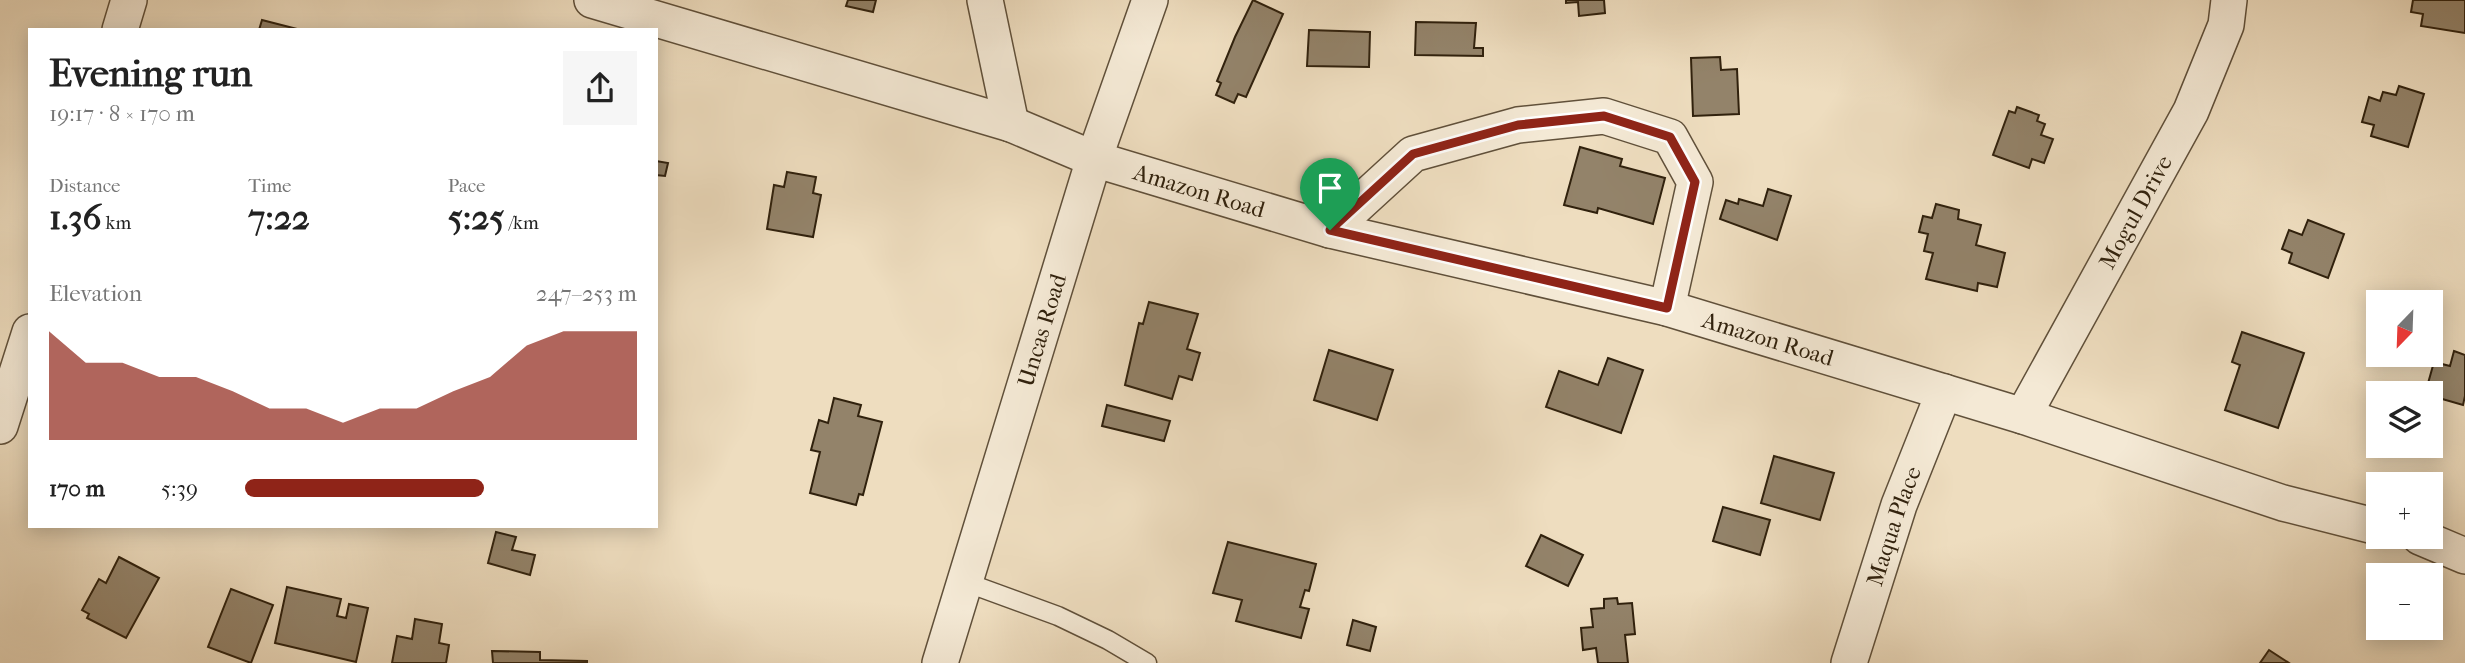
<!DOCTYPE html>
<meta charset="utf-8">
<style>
body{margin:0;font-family:"IM FELL French Canon",serif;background:#f6f6f6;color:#222;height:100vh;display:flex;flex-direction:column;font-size:26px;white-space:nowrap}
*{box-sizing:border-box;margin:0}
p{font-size:23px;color:#767676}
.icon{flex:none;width:38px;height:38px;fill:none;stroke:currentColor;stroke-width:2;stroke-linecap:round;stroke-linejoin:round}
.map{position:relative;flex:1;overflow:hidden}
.side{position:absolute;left:28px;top:28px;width:630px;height:500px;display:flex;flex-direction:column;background:#fff;border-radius:0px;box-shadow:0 4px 18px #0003}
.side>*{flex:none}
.needle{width:46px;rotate:203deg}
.tools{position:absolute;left:2366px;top:290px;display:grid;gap:14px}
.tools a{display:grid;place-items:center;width:77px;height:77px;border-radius:0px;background:#fff;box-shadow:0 4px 18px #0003;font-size:35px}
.pin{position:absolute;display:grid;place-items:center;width:60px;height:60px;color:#fff;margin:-72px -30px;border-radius:50% 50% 50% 0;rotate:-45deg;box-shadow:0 0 7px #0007}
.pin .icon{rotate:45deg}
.round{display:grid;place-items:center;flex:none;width:74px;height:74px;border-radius:0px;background:#f6f6f6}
.headline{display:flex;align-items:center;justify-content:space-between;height:119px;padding:0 21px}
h1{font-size:38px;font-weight:700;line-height:52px}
.figures{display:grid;grid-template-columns:repeat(3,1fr);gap:10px;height:119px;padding:7px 21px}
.figures div{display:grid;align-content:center}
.figures b{font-size:35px;font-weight:700}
.figures small{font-size:19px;font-weight:400}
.figures p{font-size:19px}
.chart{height:196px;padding:14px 21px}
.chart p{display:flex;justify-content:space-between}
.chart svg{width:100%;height:126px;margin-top:7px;fill:#8f2418;opacity:.7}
ul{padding:0 21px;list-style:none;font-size:23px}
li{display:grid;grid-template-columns:112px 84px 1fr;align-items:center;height:52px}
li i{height:18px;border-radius:9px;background:#8f2418}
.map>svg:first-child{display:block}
.building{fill:#93836a;stroke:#30210d;stroke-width:2}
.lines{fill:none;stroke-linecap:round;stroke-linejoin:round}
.service-casing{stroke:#60503a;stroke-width:21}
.minor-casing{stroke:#60503a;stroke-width:38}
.service{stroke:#f4e9d5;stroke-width:18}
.minor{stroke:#f4e9d5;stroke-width:35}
.route-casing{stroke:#fff;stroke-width:14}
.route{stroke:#8f2418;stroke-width:9}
.labels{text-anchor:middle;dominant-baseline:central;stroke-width:6;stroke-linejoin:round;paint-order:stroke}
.street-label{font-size:23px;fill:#30210d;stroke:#f4e9d5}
</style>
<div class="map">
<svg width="2465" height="663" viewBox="0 0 2465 663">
<rect width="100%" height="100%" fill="#eeddbf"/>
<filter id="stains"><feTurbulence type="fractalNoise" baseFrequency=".00286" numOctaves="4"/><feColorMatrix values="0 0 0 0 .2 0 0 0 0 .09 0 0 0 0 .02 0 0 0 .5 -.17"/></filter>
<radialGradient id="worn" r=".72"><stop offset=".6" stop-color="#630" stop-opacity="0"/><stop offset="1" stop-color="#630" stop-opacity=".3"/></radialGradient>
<g class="building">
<path d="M848 0H876L873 12 846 6Z"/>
<path d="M1253 0 1283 14 1246 97 1238 94 1234 103 1216 95 1221 83 1217 81 1235 37Z"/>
<path d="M1566 0H1604L1605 13 1579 16 1578 2 1566 3Z"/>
<path d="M2413 0H2465V33L2421 26 2423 14 2411 12Z"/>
<path d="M262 20 301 30H259Z"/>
<path d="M1416 22 1476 23 1474 48H1483V56L1415 55Z"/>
<path d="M1309 30 1370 32 1369 67 1307 66Z"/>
<path d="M1720 57 1721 70 1737 69 1739 114 1693 116 1691 58Z"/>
<path d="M2399 86 2424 94 2408 147 2371 136 2374 125 2362 122 2369 97 2380 101 2383 92 2396 95Z"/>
<path d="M2017 107 2039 115 2037 121 2045 124 2041 135 2053 139 2044 163 2032 159 2029 168 1993 155 2009 111 2015 113Z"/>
<path d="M1580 147 1622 159 1620 166 1665 178 1653 224 1598 208 1597 213 1564 205Z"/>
<path d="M656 161 668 163 665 176 656 175Z"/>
<path d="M787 172 816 177 813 193 821 195 813 237 767 229 774 185 784 187Z"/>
<path d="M1768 189 1791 196 1777 240 1720 219 1726 200 1738 204 1739 199 1763 206Z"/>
<path d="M1936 204 1959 210 1958 219 1981 225 1976 245 2005 253 1997 287 1978 283 1977 291 1926 279 1933 253 1924 251 1928 234 1919 232 1923 216 1932 218Z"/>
<path d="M2308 220 2344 234 2328 278 2289 263 2292 253 2282 249 2289 230 2302 235Z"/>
<path d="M1149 302 1198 314 1187 349 1200 353 1192 380 1179 376 1172 399 1125 385 1139 323 1143 324Z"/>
<path d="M2242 332 2304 353 2278 428 2225 410 2240 365 2232 362Z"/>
<path d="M1329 350 1393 370 1377 420 1314 400Z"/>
<path d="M2454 351 2465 355V396L2463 405 2425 394 2434 362 2450 366Z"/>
<path d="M1608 358 1643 370 1621 433 1546 407 1559 371 1598 385Z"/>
<path d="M834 398 861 405 858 416 882 422 863 495 859 494 856 505 810 493 820 452 811 450 819 420 828 423Z"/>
<path d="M1107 405 1170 421 1164 441 1102 426Z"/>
<path d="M1774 456 1834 473 1820 520 1761 503Z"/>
<path d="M1723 507 1770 520 1760 555 1713 541Z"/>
<path d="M496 532 516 537 512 550 535 555 530 575 488 563Z"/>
<path d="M1541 535 1583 555 1568 586 1526 566Z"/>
<path d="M1228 542 1316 564 1309 591 1305 590 1300 607 1309 609 1301 638 1236 621 1242 600 1213 593Z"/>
<path d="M119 557 159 578 126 638 87 618 89 614 82 610 99 579 106 583Z"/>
<path d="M287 587 341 599 337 616 346 618 349 604 368 608 356 662 275 643Z"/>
<path d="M231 589 273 605 251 663 208 647Z"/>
<path d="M1617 598 1618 604 1632 603 1635 634 1625 635 1628 663H1598L1596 648 1583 650 1581 628 1593 627 1591 609 1604 608V599Z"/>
<path d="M415 619 442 624 439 643 449 645 446 663H392L397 636 412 639Z"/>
<path d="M1353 620 1376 627 1370 651 1347 645Z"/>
<path d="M2269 650 2289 663H2260Z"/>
<path d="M492 651 540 652V660L587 661V663H493Z"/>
</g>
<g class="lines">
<g class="service-casing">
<path id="service" d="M965 582 1058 616 1108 640 1147 663"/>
</g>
<g class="minor-casing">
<g id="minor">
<path id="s1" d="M592 0 1011 124 1094 159 1330 230 1667 308 2023 416 2283 503 2378 527"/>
<path d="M985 0 1011 124"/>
<path d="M120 30 129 0"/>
<path d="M1330 230 1413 154 1518 125 1604 116 1670 137 1695 182 1667 308"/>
<path id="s2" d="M2023 416 2191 111 2226 25 2229 0"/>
<path d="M0 426 30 332"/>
<path d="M2420 537 2465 556"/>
<path id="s3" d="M940 663 1094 159 1150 0"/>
<path id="s4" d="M1849 663 1899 505 1944 392"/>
</g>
</g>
<use href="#service" class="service"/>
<use href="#minor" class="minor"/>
</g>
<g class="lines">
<g class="route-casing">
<path id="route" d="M1604 116 1670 137 1695 182 1667 308 1330 230 1413 154 1518 125Z"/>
</g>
<use href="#route" class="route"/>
</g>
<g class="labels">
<g class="street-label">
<text stroke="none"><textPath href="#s1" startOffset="637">Amazon Road</textPath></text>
<text stroke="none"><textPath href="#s2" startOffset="233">Mogul Drive</textPath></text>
<text stroke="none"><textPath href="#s3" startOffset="348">Uncas Road</textPath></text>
<text stroke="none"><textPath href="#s1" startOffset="1225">Amazon Road</textPath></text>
<text stroke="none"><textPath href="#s4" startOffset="144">Maqua Place</textPath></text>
</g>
</g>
<rect width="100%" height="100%" filter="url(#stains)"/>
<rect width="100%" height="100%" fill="url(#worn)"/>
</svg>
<div class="tools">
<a><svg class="needle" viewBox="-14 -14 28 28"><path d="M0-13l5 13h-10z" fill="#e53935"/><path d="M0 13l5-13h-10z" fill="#767676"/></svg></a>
<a><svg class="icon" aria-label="layers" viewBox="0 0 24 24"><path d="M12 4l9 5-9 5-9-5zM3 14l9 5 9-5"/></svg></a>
<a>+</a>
<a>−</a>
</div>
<div class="pin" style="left:1330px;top:230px;background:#1e9e55"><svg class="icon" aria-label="arrive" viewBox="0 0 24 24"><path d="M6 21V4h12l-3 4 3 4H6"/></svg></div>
<section class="side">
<div class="headline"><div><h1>Evening run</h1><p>19:17 · 8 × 170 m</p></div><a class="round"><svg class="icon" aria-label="share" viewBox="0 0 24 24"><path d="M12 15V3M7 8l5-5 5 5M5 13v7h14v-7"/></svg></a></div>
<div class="figures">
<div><p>Distance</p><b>1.36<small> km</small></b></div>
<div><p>Time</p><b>7:22</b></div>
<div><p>Pace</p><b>5:25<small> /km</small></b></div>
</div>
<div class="chart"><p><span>Elevation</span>247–253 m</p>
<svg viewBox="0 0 160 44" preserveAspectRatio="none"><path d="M0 44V6L10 17L20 17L30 22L40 22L50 27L60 33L70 33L80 38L90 33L100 33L110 27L120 22L130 11L140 6L150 6L160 6V44z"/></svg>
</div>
<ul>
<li><b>170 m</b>5:39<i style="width:61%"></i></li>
</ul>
</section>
</div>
